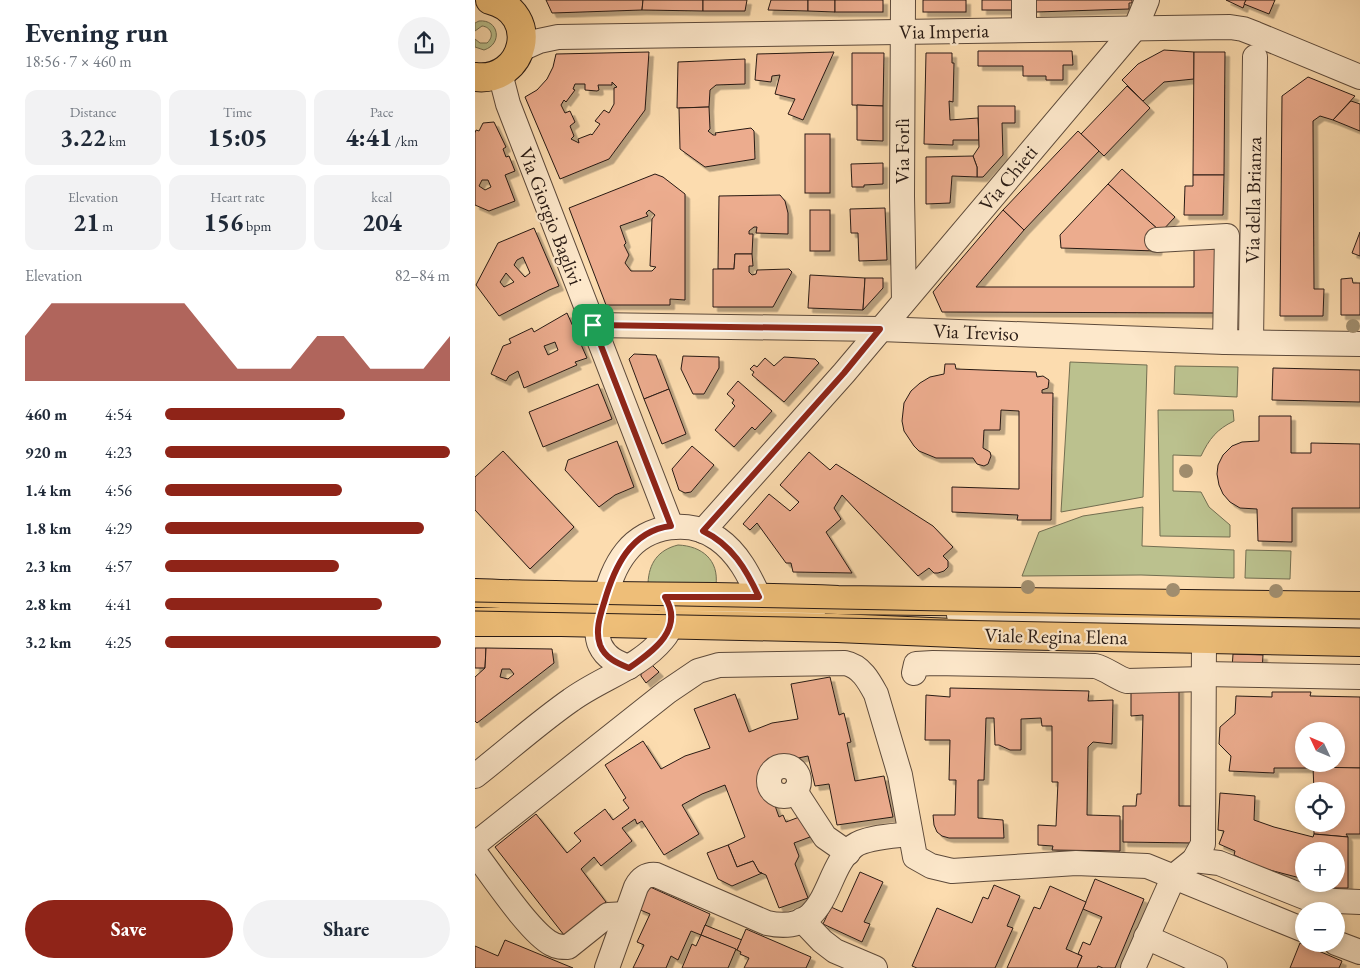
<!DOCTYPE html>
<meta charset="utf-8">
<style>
body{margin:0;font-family:"EB Garamond",serif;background:#f2f2f3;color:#1f2937;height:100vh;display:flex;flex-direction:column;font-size:19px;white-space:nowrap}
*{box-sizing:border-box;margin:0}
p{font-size:16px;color:#747a83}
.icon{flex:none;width:28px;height:28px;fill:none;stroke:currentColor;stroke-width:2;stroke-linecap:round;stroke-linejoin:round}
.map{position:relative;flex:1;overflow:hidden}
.side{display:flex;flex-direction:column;background:#fff;width:475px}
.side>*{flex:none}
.needle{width:32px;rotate:314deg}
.buttons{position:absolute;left:820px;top:722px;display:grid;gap:10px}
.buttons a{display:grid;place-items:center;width:50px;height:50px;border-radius:50%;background:#fff;box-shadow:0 2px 8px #0003;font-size:25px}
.pin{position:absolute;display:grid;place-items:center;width:42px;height:42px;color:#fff;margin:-21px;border-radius:10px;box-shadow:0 2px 8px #0006}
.round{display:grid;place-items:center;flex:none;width:52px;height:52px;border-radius:26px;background:#f2f2f3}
.headline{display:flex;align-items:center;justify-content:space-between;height:85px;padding:0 25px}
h1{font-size:28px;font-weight:700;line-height:38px}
.stats{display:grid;grid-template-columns:repeat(3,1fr);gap:8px;height:85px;padding:5px 25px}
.stats div{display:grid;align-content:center;border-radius:12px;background:#f2f2f3;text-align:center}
.stats b{font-size:25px;font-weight:700}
.stats small{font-size:14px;font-weight:400}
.stats p{font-size:14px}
.chart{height:140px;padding:10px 25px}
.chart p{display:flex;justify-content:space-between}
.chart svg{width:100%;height:90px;margin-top:5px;fill:#8f2418;opacity:.7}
.button{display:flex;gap:10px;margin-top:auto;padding:10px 25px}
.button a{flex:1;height:58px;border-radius:30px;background:#8f2418;color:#fff;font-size:20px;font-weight:700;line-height:58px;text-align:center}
.button a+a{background:#f2f2f3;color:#1f2937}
ul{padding:0 25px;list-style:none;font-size:16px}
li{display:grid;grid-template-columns:80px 60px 1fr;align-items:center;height:38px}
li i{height:12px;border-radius:6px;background:#8f2418}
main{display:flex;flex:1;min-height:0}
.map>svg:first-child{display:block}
.green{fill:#bbc18e;stroke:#726e51}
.building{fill:#ecac8e;stroke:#281a14;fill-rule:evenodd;filter:url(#shadow)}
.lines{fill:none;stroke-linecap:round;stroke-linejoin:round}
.minor-casing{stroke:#5d4a3b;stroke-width:26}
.major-casing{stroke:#281a14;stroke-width:30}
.minor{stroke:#fde8cb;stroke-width:24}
.major{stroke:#eebe78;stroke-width:28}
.tram{stroke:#281a14;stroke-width:1}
.tree{fill:#a08d6e}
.route-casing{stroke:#fff;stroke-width:10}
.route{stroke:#8f2418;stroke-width:6}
.labels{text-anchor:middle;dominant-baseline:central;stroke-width:4.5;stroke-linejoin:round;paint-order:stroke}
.street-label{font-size:20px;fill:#281a14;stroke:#fde8cb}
</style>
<main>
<section class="side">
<div class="headline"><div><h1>Evening run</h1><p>18:56 · 7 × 460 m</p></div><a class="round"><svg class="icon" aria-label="share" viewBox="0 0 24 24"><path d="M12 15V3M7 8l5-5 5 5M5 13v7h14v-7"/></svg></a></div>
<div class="stats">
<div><p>Distance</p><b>3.22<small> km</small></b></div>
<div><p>Time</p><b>15:05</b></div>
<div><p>Pace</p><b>4:41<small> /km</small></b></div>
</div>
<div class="stats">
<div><p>Elevation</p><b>21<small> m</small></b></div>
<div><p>Heart rate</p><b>156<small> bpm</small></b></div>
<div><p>kcal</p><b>204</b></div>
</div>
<div class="chart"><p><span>Elevation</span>82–84 m</p>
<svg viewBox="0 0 160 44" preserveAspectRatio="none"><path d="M0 44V22L10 6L20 6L30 6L40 6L50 6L60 6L70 22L80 38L90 38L100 38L110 22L120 22L130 38L140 38L150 38L160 22V44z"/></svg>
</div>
<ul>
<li><b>460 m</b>4:54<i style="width:63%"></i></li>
<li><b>920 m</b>4:23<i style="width:100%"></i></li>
<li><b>1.4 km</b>4:56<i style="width:62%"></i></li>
<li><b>1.8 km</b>4:29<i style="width:91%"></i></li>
<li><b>2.3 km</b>4:57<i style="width:61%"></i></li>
<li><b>2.8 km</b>4:41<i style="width:76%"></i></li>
<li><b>3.2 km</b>4:25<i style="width:97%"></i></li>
</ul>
<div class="button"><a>Save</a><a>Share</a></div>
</section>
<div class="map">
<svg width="885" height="968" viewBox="0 0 885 968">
<defs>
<filter id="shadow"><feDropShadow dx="4.5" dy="4.5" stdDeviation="0" flood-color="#0004"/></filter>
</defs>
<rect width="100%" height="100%" fill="#fcdcaf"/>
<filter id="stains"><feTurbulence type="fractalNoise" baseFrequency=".004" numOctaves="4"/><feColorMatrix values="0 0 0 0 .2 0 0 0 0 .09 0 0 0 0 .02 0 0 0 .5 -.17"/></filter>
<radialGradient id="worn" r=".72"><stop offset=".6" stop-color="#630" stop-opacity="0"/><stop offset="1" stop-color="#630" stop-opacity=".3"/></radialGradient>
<g class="green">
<path d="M4 21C24 19 28 44 9 50L0 47V39L5 43H12C20 36 16 27 7 26L0 31V23Z"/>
<path d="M595 362 672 365 668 497 586 512Z"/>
<path d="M700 366 763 367 762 397 699 394Z"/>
<path d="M683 410H758L759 421C742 429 734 439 726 456L698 455V491L726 492 734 507 755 525V537L685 536Z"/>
<path d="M668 507 667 546 759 550V578L666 575 547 576 564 532 608 516Z"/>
<path d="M203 545C227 546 244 560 241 585L173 583C174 563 183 550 203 545Z"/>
<path d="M771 550 816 551 815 579 770 578Z"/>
</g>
<g class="building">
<path d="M71 0H168L167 10 77 13Z"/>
<path d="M168 0H228V11L167 10Z"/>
<path d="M228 0H272L270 11H228Z"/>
<path d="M296 0H333V11L293 10Z"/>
<path d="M333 0H360V12L333 11Z"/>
<rect x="360" y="0" width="48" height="12"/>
<rect x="448" y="0" width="43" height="12"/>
<rect x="507" y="0" width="33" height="10"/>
<path d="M560 0H657V3H654V9L561 12Z"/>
<path d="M751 0H771L768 8Z"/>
<path d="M771 0H800L794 14 769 4Z"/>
<path d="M689 50 719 52V79L689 82 668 101 647 80 663 64Z"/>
<path d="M503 51H597L598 65H588V80H571V76H548V66H503Z"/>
<path d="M174 52 170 110 134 159 85 179 50 97 62 90 72 79 78 67 81 54ZM137 82 142 87 139 88V104L134 113 129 110 120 121 125 124 117 135 116 134 103 139 104 143 96 139 99 136 95 126 100 122 95 111 90 113 86 105 89 100 91 102 100 90 98 89 100 84H110V90L122 91 124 90 123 85H137Z"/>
<path d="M359 52 328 120 313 114 320 99 300 94 305 75 297 76 296 82 280 80 282 54Z"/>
<path d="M719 52H750L749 175H718Z"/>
<path d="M377 53H409L408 106 377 105Z"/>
<path d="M451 53H477V63H479L478 102 474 101 475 120 503 118 504 140H478V145L449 144Z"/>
<path d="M270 59V84L241 85 235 90 234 107 202 108 203 62Z"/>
<path d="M833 77 880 96 858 120 845 116 838 121 839 289H849L848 316H805L807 96Z"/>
<path d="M652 86 675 108 629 156 606 134Z"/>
<path d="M876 101 885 104V131L858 120Z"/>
<path d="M382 105 408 106V141L382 140Z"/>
<path d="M503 106H540V123H527L528 155 508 177H502V167L498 156 504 147Z"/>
<path d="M234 107 235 129 233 131 238 135H241L240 133 276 128 279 131 280 159 230 167 205 149 204 108Z"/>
<path d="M19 122 31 147 28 149 31 157 34 156 40 171 30 175 40 201 14 211 0 205V133L1 130 4 131 8 123ZM7 180H13L16 187 10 190 4 186Z"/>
<path d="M603 131 624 151 549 230 528 210Z"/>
<rect x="330" y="134" width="25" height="59"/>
<path d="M498 156 502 167V177L477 176 475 203 451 204V157Z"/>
<path d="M408 163V184L389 185V187H377L376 164Z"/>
<path d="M647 169 700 217 686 232 633 184Z"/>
<path d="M180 174 188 177 210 194V300L195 299V305H131L94 208ZM174 210 180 215 177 219 175 266 181 267 177 271H156L150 263 154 255 149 245 151 243 145 226 173 216 171 213Z"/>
<path d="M718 175H749L748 215H709L710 186H718Z"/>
<path d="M633 184 686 232 682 251 586 248 585 235Z"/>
<path d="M305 195 310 201 313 213V234L281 233 282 227H279L274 231V234H278L277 254H260L259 269H243L244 196Z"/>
<path d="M410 208 412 260 384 261 383 233H376L375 209Z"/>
<rect x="335" y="210" width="20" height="41"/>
<path d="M528 210 549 230 501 287H719V243H746V313L467 312 458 292Z"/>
<path d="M59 228 84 286 74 290 24 316 1 285 23 243ZM48 257 55 273 50 277 39 265 42 260ZM31 273 39 282 29 287 25 282Z"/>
<path d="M885 232V256L877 253Z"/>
<path d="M260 254H277L278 266H274V272L277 275 281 274 282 270 314 269 317 272 298 307H238V269H259Z"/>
<path d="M335 275 390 278 388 310 333 308Z"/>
<path d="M390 278H408V288L388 310Z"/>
<path d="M877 278 878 283H885V315H866V279Z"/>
<path d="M92 313 112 358 100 362 102 365 49 388 43 371 34 376 31 381 16 374 28 346 36 343 34 339 57 328 59 332ZM80 342 83 350 73 355 69 346Z"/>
<path d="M159 354 181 355 194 389 169 399 154 359Z"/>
<path d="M208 356 244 357V368L229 394H218L206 369Z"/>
<path d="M309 357 340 359 344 363 309 402 277 375 279 372 275 369 279 365 282 367 290 358 299 366Z"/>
<path d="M470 364H480L481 369 561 372 562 377 568 376 574 380 573 388 567 390V393H578L576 520H542L543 515 477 512V487L544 489V411L526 410 525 430H509L508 448 515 452 516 456 513 464 509 466 502 464 498 458H461L444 451 439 446 429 431 427 421 429 403 436 391 445 383 455 377 469 374Z"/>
<path d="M798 368 885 370V402L797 400Z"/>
<path d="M263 381 297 411 280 430 277 427 259 447 240 430 260 406 257 403 259 400 252 394Z"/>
<path d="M123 384 137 419 68 447 54 412Z"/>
<path d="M194 389 211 434 187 444 169 399Z"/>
<path d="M784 416H816V453H836V443L885 444V508H817V542L783 541 782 509 765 508 755 502 748 494 744 485 742 474 743 465 748 455 757 446 767 442 784 441Z"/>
<path d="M142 441 159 487 140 495 124 507 90 470 93 460Z"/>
<path d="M217 446 239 465 216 492 210 493 204 490 197 469Z"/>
<path d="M28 451 99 527 55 569 0 510V477Z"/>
<path d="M334 452 355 470 361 464 458 526 478 547 468 556 473 561V567L469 571 463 573H459L454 568 443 576 367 495 359 508 366 519 351 532 377 573 318 572 316 563H311L282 523 275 530 268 524 294 494 315 511 324 502 305 485Z"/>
<path d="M0 648H11L10 668H0Z"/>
<path d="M11 648 77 649 79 663 2 723 0 721V677L10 668ZM27 669H35L39 674 33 679 25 677Z"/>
<path d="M758 654 788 655 787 671 757 669Z"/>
<path d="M177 665 184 672 171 683 166 676V674Z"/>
<path d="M355 677 364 715 369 713 376 742 372 743 380 781 409 776 418 817 362 825 354 784 340 786 333 756 309 761 287 769 304 817 308 815 311 822 327 816 335 837 319 843 324 856 320 864 333 898 304 908 291 875 284 872 278 861 262 867 253 845 270 837 250 785 227 794 207 805 224 834 189 855 167 821 162 824 160 819 147 828 157 841 126 866 119 857 106 869 131 902 89 935 20 847 61 814 92 853 106 841 99 833 130 809 138 820 154 808 148 800 151 798 130 765 168 741 186 769 210 756 235 748 219 709 260 694 274 732 297 723 323 719 316 684Z"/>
<path d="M475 688 614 691 613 701 638 700 637 744 618 742 613 747 612 815 645 816V851L577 850 578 846 563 845V825L581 826 583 782H577V726H567L566 718 546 719V750H535L524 745H520L519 718H511L509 780H503V818L528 820 529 838H474L467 836 462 832 459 825 458 815H480L481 780H474L475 740H450L451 695 475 697Z"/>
<path d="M704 688V806H718L717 843 648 842V806H661L662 794H666L668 715 656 716V689Z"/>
<path d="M797 692H836L835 696 885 697V768H799V773L754 771 756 756 744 744 745 727 760 714 761 696 797 697ZM829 731H861V764H829Z"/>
<path d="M838 767 885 768V834H871L873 837 839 834V824H861V791H839Z"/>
<path d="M745 793 780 796 779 820 799 827 838 837 839 834 873 837V888H851L833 884H861V851H829V879L787 868 759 855 760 851 744 844 749 831 743 830Z"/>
<path d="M253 845 262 867 278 861 284 872 287 873 257 886 243 879 232 853Z"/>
<path d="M385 872 408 882 389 922 395 924 387 942 348 924 356 907 367 912Z"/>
<path d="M620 879 669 899 640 968H628L623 966 622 968H602L607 956 603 954 608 942 615 945 627 917 608 909Z"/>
<path d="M519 885 545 896 532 926 538 928 520 968H442L437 966 462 908 497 923 508 897 513 899Z"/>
<path d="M173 886 235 914 226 935 216 931 203 960 196 956 191 968H158L169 945 162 942 175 914 163 909Z"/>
<path d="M575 886 611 902 591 949 607 956 602 968H532L559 907 565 909Z"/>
<path d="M230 925 267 940 262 950 226 935Z"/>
<path d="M271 929 336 957 331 968H269L274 958 265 954 266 952 262 950Z"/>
<path d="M226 935 261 949 253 968H207L217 944 221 946Z"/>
<path d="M30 940 98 968H0V946L23 956Z"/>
<path d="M825 943 867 961 864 968H815Z"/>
</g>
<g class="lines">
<g class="minor-casing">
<g id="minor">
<path d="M428 0 427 196 429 301"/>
<path d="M549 30V0"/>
<path d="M46 49 64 41 83 37 755 27 768 29 781 34 885 77"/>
<path d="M25 73 33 104 196 526"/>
<path d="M682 240 752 236 750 342"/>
<path d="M118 325 405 329 750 342 885 344"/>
<path d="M776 342 780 57"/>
<path d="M228 531 369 373 661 27 672 0"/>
<path d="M207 610 338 612"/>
<path d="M484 615 885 623"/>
<path d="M154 667C142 663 131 658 125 645 119 631 125 615 129 601 134 584 139 567 151 552 172 525 215 518 243 539 263 553 274 575 284 597"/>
<path d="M439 673 441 664 458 663 620 666C632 669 640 677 652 681L729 679"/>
<path d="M729 674 885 677"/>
<circle cx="309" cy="781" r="15"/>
<path d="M0 776C32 751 63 723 96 700 126 678 164 668 188 639 195 631 200 618 196 607"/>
<path d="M320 791 350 837 373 853"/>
<path d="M0 844 192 692 223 671 244 665 370 663C386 666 394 681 401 694L425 775 440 857 456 866 477 871 601 863 672 866 829 930"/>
<path d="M0 853C17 875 55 933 77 944 82 947 87 947 93 947L133 915 151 914"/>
<path d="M719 860 744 863 837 900 885 902"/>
<path d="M327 920 347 941 360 951 400 968"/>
<path d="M671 937 740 968"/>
<path d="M861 943 885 952"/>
<path d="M132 968 161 887C166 878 171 874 181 875L292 923C356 937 347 870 379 846 391 837 420 836 435 834"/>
<path d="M658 968 699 876 719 860 728 844 729 639"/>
</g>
</g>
<g class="major-casing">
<g id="major">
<path d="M0 77C50 83 67 13 15 0"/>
<path d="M0 593C121 598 242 595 363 600L885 606"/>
<path d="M0 622H86L362 628 526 635 885 642"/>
</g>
</g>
<use href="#minor" class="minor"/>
<use href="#major" class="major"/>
<g class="tram">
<path d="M0 602 885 619"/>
<path d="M0 611 885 628"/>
</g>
</g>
<g class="tree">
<circle cx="878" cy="326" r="7"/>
<circle cx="711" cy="471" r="7"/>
<circle cx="553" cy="587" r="7"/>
<circle cx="698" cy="590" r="7"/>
<circle cx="801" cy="591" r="7"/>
</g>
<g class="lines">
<g class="route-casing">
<path id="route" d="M118 325 405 329 369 373 228 531C257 545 271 569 284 597H190C210 629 178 651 154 668 142 663 130 658 125 645 120 631 125 616 129 603 139 568 155 531 196 526Z"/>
</g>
<use href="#route" class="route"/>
</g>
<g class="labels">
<g class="street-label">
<text transform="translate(469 31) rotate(-1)">Via Imperia</text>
<text transform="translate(427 151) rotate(-90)">Via Forlì</text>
<text transform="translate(533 178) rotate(-50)">Via Chieti</text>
<text transform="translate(778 200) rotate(-89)">Via della Brianza</text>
<text transform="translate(76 216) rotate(69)">Via Giorgio Baglivi</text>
<text transform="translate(501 332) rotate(2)">Via Treviso</text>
<text transform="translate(581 636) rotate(1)">Viale Regina Elena</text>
</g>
</g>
<rect width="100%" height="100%" filter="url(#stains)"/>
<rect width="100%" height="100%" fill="url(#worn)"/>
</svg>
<div class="buttons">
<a><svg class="needle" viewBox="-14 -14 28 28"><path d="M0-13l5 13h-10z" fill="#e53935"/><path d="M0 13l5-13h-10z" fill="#747a83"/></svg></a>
<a><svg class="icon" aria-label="locate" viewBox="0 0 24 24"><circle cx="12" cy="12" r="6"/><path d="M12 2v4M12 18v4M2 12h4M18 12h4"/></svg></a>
<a>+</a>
<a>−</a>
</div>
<div class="pin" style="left:118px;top:325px;background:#1e9e55"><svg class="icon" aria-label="arrive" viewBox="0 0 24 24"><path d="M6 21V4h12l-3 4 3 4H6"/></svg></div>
</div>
</main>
